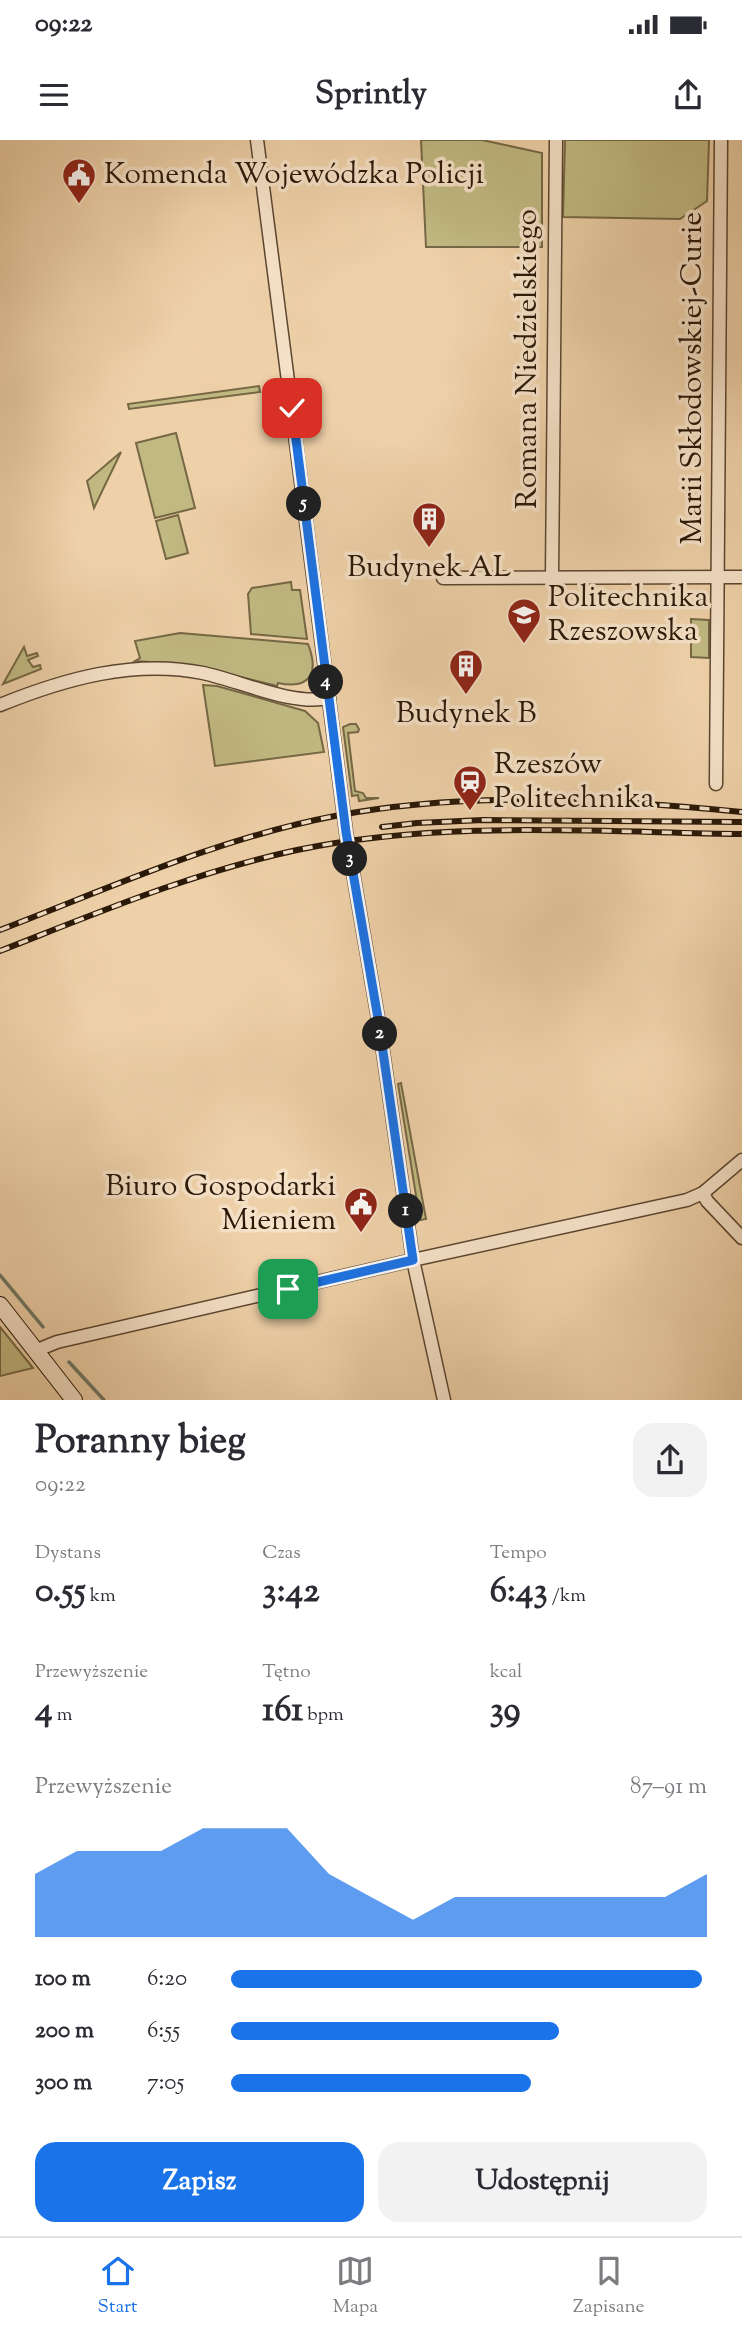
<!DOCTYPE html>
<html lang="pl">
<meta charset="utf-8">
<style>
body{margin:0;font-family:"Sorts Mill Goudy",serif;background:#f2f2f3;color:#2b2b33;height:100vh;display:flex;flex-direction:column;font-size:26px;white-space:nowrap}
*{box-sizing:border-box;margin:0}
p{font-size:23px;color:#7c7c81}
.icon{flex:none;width:38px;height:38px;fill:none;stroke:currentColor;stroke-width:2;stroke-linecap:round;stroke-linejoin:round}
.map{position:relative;height:1260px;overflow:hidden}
.panel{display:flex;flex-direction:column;background:#fff;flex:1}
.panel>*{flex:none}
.pin{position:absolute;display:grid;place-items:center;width:60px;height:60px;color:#fff;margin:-30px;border-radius:14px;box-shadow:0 4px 10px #0006}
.km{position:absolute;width:35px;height:35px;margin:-18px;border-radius:50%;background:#222;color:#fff;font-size:19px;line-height:35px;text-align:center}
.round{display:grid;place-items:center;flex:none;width:74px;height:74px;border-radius:21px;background:#f2f2f3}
.headline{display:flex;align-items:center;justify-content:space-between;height:119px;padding:0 35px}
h1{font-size:38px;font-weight:800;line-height:52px}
.metrics{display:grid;grid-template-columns:repeat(3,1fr);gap:10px;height:119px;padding:7px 35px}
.metrics div{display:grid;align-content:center}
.metrics b{font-size:35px;font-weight:800}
.metrics small{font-size:19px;font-weight:400}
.metrics p{font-size:19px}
.chart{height:196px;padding:14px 35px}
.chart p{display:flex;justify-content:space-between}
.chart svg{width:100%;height:126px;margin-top:7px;fill:#1a73e8;opacity:.7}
.cta{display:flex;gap:14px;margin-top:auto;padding:14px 35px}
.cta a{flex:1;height:80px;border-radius:21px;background:#1a73e8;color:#fff;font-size:28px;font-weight:800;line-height:80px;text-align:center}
.cta a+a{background:#f2f2f3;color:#2b2b33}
ul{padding:0 35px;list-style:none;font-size:23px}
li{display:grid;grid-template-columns:112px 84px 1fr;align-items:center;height:52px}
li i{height:18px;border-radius:9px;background:#1a73e8}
.status{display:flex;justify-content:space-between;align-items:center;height:49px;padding:0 35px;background:#fff;direction:ltr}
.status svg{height:19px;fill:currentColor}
header{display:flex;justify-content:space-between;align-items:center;height:91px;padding:0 35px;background:#fff;font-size:32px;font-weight:800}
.tab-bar{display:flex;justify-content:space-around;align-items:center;height:98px;border-top:2px solid #e1e1e2;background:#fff;font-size:19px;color:#7c7c81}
.tab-bar a{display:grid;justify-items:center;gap:4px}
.tab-bar .selected{color:#1a73e8}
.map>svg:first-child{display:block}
.green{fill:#c1b982;stroke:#766845;stroke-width:2}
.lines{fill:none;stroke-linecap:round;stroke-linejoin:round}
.stream{stroke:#6e7865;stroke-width:3.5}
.street-casing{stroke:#5b4630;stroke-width:15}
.secondary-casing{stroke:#2a1808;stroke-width:18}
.street{stroke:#f5e1c7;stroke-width:12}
.secondary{stroke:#f5e1c7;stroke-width:16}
.rail-casing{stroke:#2a1808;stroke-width:6}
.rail{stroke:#f5e1c7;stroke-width:3.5;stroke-dasharray:10;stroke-linecap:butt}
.route-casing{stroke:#fff;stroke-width:14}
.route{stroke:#1a73e8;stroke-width:9}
.labels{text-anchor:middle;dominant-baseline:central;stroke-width:7;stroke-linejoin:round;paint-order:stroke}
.poi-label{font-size:30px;fill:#2a1808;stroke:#f5e1c7;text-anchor:start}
.street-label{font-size:30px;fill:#2a1808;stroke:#f5e1c7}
</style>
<div class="status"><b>09:22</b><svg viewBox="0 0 49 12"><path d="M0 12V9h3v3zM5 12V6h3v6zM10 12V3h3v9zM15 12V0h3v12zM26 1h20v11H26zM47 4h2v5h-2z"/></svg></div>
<header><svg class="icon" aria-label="menu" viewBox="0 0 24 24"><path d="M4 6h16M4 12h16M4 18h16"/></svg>Sprintly<svg class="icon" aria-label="share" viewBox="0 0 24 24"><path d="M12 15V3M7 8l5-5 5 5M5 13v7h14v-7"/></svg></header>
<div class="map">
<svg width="742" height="1260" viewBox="0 0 742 1260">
<rect width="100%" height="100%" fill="#efd1a9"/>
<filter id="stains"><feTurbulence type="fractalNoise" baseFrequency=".00286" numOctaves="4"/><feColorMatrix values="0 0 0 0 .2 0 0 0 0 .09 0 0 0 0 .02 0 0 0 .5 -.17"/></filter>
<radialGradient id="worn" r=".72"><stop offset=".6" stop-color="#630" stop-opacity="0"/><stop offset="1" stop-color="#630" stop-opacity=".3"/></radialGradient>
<g class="green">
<path d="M421 0H482L542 13V107H426Z"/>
<path d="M565 0H709L707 61 680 79 563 77Z"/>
<path d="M259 246 260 252 129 269 128 264Z"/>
<path d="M176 293 195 368 155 378 136 303Z"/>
<path d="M121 312 94 368 87 341Z"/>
<path d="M178 375 188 413 166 419 156 381Z"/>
<path d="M291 442 292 450H300L307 499 251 494 248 454 252 448Z"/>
<path d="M691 479 709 480V518L691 517Z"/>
<path d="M180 493 308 504C319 532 311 550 278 543L277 546 192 525 135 521 140 518 135 501Z"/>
<path d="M24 507 27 516 37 513 38 516 28 520 33 527 40 525 41 529 3 544Z"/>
<path d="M203 545 217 546 305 571 318 583 324 612 215 626Z"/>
<path d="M350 584H356L359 589 358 592 348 593 355 651 363 653 366 658H379L359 661 358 655 352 656 343 587Z"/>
<path d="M401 943 426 1079 420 1080 398 944Z"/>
<path d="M0 1187 33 1228 0 1236Z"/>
</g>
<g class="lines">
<g class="stream">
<path d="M0 1135 43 1187"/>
<path d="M69 1222 104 1260"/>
</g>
<g class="street-casing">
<g id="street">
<path d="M257 0 346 692 379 884 413 1120 444 1260"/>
<path d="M552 437 556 0"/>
<path d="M443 438 742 437"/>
<path d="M0 565C64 539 134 519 203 533 241 541 291 566 329 558"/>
<path d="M716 644 721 0"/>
<path d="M703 1053 707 1061 742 1098"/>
<path d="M35 1211 57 1202 413 1120 687 1060 703 1053 742 1020"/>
</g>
</g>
<g class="secondary-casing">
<path id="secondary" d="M0 1165 74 1260"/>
</g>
<use href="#street" class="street"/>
<use href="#secondary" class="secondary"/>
<g class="rail-casing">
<g id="rail">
<path d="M382 687 417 683 483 680 742 682"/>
<path d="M0 790C110 748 219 698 335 676 466 651 610 659 742 672"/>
<path d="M0 811C97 773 194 732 297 710 441 680 595 692 742 694"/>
</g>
</g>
<use href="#rail" class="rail"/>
</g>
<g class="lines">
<g class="route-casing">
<path id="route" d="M288 1149 413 1120 379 884 346 692 292 268"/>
</g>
<use href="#route" class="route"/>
</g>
<defs>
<g id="civic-pin" transform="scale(1.75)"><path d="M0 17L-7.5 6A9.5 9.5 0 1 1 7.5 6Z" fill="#8f2418" stroke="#f5e1c7"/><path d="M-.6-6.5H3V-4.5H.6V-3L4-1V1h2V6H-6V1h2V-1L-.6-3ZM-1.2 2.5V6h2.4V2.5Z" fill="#fff"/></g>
<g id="building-pin" transform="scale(1.75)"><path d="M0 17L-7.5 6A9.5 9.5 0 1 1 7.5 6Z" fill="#8f2418" stroke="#f5e1c7"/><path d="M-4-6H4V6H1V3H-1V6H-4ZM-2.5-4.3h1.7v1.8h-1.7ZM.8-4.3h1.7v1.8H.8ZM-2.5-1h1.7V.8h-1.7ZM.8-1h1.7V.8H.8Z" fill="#fff"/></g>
<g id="university-pin" transform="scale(1.75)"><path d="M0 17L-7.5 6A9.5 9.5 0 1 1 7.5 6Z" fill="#8f2418" stroke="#f5e1c7"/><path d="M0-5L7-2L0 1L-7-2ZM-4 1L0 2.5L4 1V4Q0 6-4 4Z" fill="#fff"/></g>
<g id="station-pin" transform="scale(1.75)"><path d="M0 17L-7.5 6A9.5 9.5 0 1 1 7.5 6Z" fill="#8f2418" stroke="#f5e1c7"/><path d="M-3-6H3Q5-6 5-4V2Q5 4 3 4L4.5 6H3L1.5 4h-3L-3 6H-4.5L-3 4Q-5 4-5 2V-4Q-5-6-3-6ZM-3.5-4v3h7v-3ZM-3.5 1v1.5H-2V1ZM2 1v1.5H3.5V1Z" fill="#fff"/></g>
</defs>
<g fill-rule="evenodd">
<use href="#civic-pin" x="79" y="35"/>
<use href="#building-pin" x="429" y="379"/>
<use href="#university-pin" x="524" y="475"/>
<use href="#building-pin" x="466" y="526"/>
<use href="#station-pin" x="470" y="642"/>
<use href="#civic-pin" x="361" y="1064"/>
</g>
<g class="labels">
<g class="poi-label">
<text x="104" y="35">Komenda Wojewódzka Policji</text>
<text x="429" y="428" text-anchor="middle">Budynek AL</text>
<text x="548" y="458">Politechnika<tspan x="548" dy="34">Rzeszowska</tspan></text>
<text x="466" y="574" text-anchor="middle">Budynek B</text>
<text x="494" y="625">Rzeszów<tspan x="494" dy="34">Politechnika</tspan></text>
<text x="336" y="1047" text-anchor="end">Biuro Gospodarki<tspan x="336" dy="34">Mieniem</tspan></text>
</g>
<g class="street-label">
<text transform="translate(528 219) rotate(-90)">Romana Niedzielskiego</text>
<text transform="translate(693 238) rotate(-90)">Marii Skłodowskiej-Curie</text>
</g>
</g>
<rect width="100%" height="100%" filter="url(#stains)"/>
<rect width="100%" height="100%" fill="url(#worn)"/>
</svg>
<div class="pin" style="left:288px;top:1149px;background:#1e9e55"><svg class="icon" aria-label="arrive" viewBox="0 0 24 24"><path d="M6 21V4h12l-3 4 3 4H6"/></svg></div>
<div class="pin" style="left:292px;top:268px;background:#d93025"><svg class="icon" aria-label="check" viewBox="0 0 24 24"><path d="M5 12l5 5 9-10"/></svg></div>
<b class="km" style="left:406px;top:1071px">1</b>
<b class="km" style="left:380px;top:894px">2</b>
<b class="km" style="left:350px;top:719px">3</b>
<b class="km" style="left:326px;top:542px">4</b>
<b class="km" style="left:304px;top:364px">5</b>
</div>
<section class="panel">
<div class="headline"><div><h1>Poranny bieg</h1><p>09:22</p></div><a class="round"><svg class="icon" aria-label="share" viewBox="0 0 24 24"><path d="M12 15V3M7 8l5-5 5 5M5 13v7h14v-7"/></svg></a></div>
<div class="metrics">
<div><p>Dystans</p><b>0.55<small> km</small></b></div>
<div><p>Czas</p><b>3:42</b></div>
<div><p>Tempo</p><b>6:43<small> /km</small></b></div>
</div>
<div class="metrics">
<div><p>Przewyższenie</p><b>4<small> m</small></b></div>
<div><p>Tętno</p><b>161<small> bpm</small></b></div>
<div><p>kcal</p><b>39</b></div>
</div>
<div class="chart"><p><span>Przewyższenie</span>87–91 m</p>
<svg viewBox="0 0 160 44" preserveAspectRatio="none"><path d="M0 44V22L10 14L20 14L30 14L40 6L50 6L60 6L70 22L80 30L90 38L100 30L110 30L120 30L130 30L140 30L150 30L160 22V44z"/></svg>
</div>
<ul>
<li><b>100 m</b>6:20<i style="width:99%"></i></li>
<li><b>200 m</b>6:55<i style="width:69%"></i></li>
<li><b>300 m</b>7:05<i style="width:63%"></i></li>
</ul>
<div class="cta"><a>Zapisz</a><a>Udostępnij</a></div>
</section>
<nav class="tab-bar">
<a class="selected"><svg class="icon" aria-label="home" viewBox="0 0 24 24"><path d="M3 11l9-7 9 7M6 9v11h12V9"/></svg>Start</a>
<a><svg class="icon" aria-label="map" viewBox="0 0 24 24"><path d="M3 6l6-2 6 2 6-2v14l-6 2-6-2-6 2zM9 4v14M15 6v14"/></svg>Mapa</a>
<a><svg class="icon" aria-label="saved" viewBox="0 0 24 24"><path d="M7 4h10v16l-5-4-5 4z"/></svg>Zapisane</a>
</nav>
